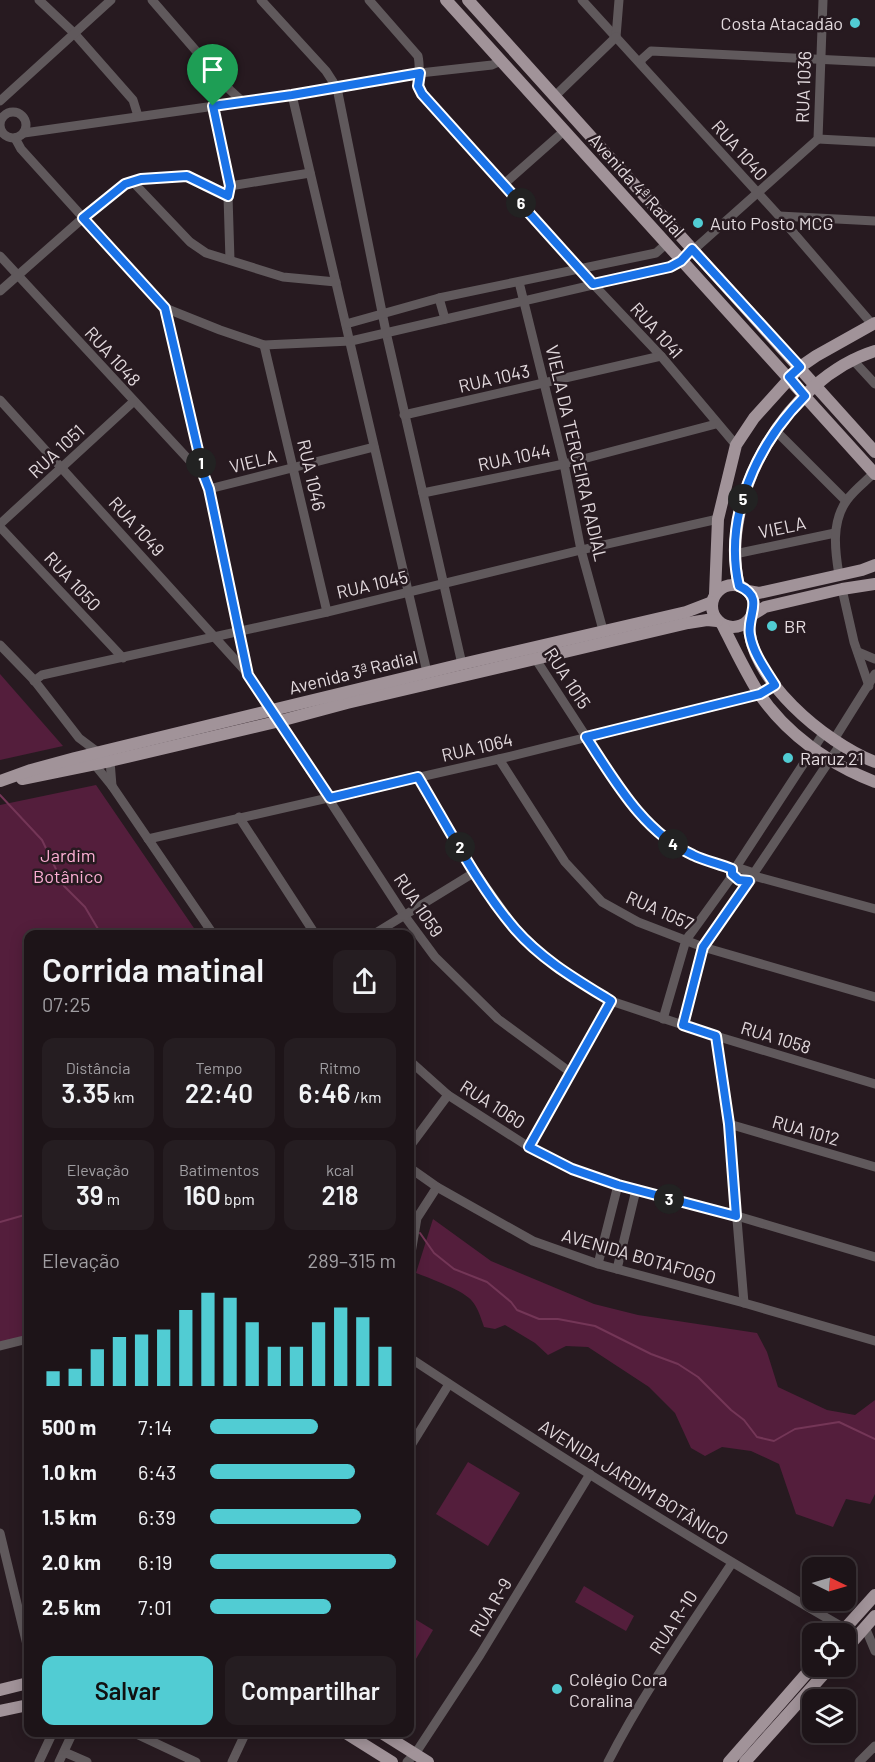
<!DOCTYPE html>
<html lang="pt">
<meta charset="utf-8">
<style>
body{margin:0;font-family:Barlow,sans-serif;background:#251d21;color:#f1f3f6;height:100vh;display:flex;flex-direction:column;font-size:22px;white-space:nowrap}
*{box-sizing:border-box;margin:0}
p{font-size:20px;color:#a09ea2}
.icon{flex:none;width:33px;height:33px;fill:none;stroke:currentColor;stroke-width:2;stroke-linecap:round;stroke-linejoin:round}
.map{position:relative;flex:1;overflow:hidden}
.details{position:absolute;left:24px;top:930px;width:390px;height:807px;display:flex;flex-direction:column;background:#1d1418;border-radius:12px;box-shadow:0 3px 15px #0003,0 0 0 2px #3b3337}
.details>*{flex:none}
.needle{width:39px;rotate:95deg}
.buttons{position:absolute;left:802px;top:1557px;display:grid;gap:12px}
.buttons a{display:grid;place-items:center;width:54px;height:54px;border-radius:12px;background:#1d1418;box-shadow:0 3px 15px #0003,0 0 0 2px #3b3337;font-size:30px}
.pin{position:absolute;display:grid;place-items:center;width:51px;height:51px;color:#fff;margin:-62px -26px;border-radius:50% 50% 50% 0;rotate:-45deg;box-shadow:0 0 6px #0007}
.pin .icon{rotate:45deg}
.km{position:absolute;width:30px;height:30px;margin:-15px;border-radius:50%;background:#222;color:#fff;font-size:16px;line-height:30px;text-align:center}
.round{display:grid;place-items:center;flex:none;width:63px;height:63px;border-radius:12px;background:#251d21}
.headline{display:flex;align-items:center;justify-content:space-between;height:102px;padding:0 18px}
h1{font-size:33px;font-weight:600;line-height:45px}
.stats{display:grid;grid-template-columns:repeat(3,1fr);gap:9px;height:102px;padding:6px 18px}
.stats div{display:grid;align-content:center;border-radius:12px;background:#251d21;text-align:center}
.stats b{font-size:26px;font-weight:600}
.stats small{font-size:16px;font-weight:400}
.stats p{font-size:16px}
.chart{height:168px;padding:12px 18px}
.chart p{display:flex;justify-content:space-between}
.chart svg{width:100%;height:108px;margin-top:6px;stroke:#51ccd3;stroke-width:6}
.action{display:flex;gap:12px;margin-top:auto;padding:12px 18px}
.action a{flex:1;height:69px;border-radius:12px;background:#51ccd3;color:#111;font-size:24px;font-weight:600;line-height:69px;text-align:center}
.action a+a{background:#251d21;color:#f1f3f6}
ul{padding:0 18px;list-style:none;font-size:20px}
li{display:grid;grid-template-columns:96px 72px 1fr;align-items:center;height:45px}
li i{height:15px;border-radius:8px;background:#51ccd3}
.map>svg:first-child{display:block}
.green{fill:#541e3c}
.lines{fill:none;stroke-linecap:round;stroke-linejoin:round}
.stream{stroke:#743657;stroke-width:2}
.minor{stroke:#60595c;stroke-width:9}
.major{stroke:#a19399;stroke-width:12}
.route-casing{stroke:#fff;stroke-width:12}
.route{stroke:#1a73e8;stroke-width:8}
.poi-dot{fill:#51ccd3;stroke:#271a20;stroke-width:2}
.labels{text-anchor:middle;dominant-baseline:central;stroke-width:5;stroke-linejoin:round;paint-order:stroke}
.poi-label{font-size:18px;fill:#e3dade;stroke:#271a20;text-anchor:start}
.street-label{font-size:18px;fill:#e3dade;stroke:#271a20}
.park-label{font-size:18px;fill:#fcafd4;stroke:#271a20}
</style>
<div class="map">
<svg width="875" height="1762" viewBox="0 0 875 1762">
<rect width="100%" height="100%" fill="#271a20"/>
<g class="green">
<path d="M0 674 63 746 0 760Z"/>
<path d="M96 785 198 934H28V1336L0 1342V805Z"/>
<path d="M433 1219 491 1261 594 1304 638 1315 757 1333 767 1352 778 1387 827 1410 855 1415 875 1400V1494L870 1504 846 1499 833 1527 796 1514 779 1464 751 1451 722 1447 705 1456 691 1448 675 1413 649 1387 588 1347 566 1346 548 1355 535 1343 505 1325 495 1329 484 1327C481 1318 478 1308 472 1301 465 1291 429 1278 416 1273Z"/>
<path d="M468 1462 520 1493 488 1546 436 1514Z"/>
<path d="M584 1586 634 1616 626 1631 575 1602Z"/>
<path d="M410 1616 433 1630 410 1669Z"/>
</g>
<g class="lines">
<g class="stream">
<path d="M0 795 42 840 64 886 85 907 101 934"/>
<path d="M0 1222 28 1214"/>
<path d="M420 1233 434 1253 454 1269 487 1282 511 1302 517 1310 539 1319H558L595 1326 651 1354 678 1364 698 1377 731 1410 744 1420 757 1437 774 1441 795 1429 839 1422 875 1439"/>
</g>
<g class="minor">
<path d="M39 0 74 33 133 100 138 116"/>
<path d="M152 0 230 90 242 101"/>
<path d="M261 0 326 71 337 88 386 332 462 664"/>
<path d="M369 0 418 56C421 69 417 81 422 94L578 268 661 356 736 445"/>
<path d="M582 0 779 216 872 324"/>
<path d="M616 37 619 0"/>
<path d="M641 64V60L651 51 875 62"/>
<path d="M292 95 427 672"/>
<path d="M555 96 616 37"/>
<path d="M0 101 111 0"/>
<path d="M213 106 230 186 228 196 230 260"/>
<circle cx="13" cy="125" r="13"/>
<path d="M24 133 292 95 420 73 492 65 501 61"/>
<path d="M15 138 21 149 165 308 220 330 264 345 351 341 670 267 681 261 818 139"/>
<path d="M818 139 823 0"/>
<path d="M818 139 875 142"/>
<path d="M132 181 190 242 206 253 283 277 336 282"/>
<path d="M504 184 564 131"/>
<path d="M230 186 310 173"/>
<path d="M779 216 875 221"/>
<path d="M0 256 202 474"/>
<path d="M519 282 564 464 581 550 603 630"/>
<path d="M0 291 83 218 125 184 132 181 187 176 228 196"/>
<path d="M439 298 445 319"/>
<path d="M165 308 204 476 209 489 248 675 404 915 435 957 498 1019 570 1072"/>
<path d="M346 324 439 298 656 253 666 244"/>
<path d="M264 345 327 612"/>
<path d="M852 359 875 384"/>
<path d="M0 400 248 674"/>
<path d="M404 415 661 356"/>
<path d="M775 430 846 501"/>
<path d="M209 489 374 447"/>
<path d="M423 493 564 464 716 424"/>
<path d="M0 524 133 402"/>
<path d="M0 527 123 658"/>
<path d="M735 554 835 533"/>
<path d="M839 575C835 551 831 522 847 500 854 490 865 482 874 473"/>
<path d="M842 589 854 642 869 686"/>
<path d="M0 645 34 680 79 738 99 753"/>
<path d="M858 652 875 659"/>
<path d="M533 655 622 792C642 817 663 840 692 855 704 861 719 864 732 869"/>
<path d="M34 681 42 675 327 612 581 550 718 519"/>
<path d="M833 741 875 674"/>
<path d="M499 759 565 862 602 902 638 922 703 947 875 997"/>
<path d="M110 761 112 786"/>
<path d="M95 765 112 786 213 934"/>
<path d="M418 777 475 872 516 929 559 970 611 1001 716 1036 875 1084"/>
<path d="M239 817 315 934"/>
<path d="M148 839 499 759 749 697 765 692 775 685"/>
<path d="M736 867 823 734"/>
<path d="M736 867 754 873 752 880 742 881 733 875 732 869Z"/>
<path d="M754 873 840 745"/>
<path d="M754 876 875 909"/>
<path d="M374 934 475 872"/>
<path d="M663 1019 686 940 733 875"/>
<path d="M683 1025 703 947 749 881"/>
<path d="M716 1036 729 1124 744 1303"/>
<path d="M410 1061 448 1095 529 1147 572 1169 618 1185 737 1216 875 1257"/>
<path d="M729 1124 875 1167"/>
<path d="M410 1146 448 1095"/>
<path d="M529 1147 611 1001"/>
<path d="M410 1168 437 1187 533 1241 598 1264 744 1303 875 1341"/>
<path d="M410 1259 417 1218 437 1187"/>
<path d="M598 1264 618 1185"/>
<path d="M617 1269 636 1190"/>
<path d="M0 1346 28 1339"/>
<path d="M410 1358C552 1452 696 1543 844 1628"/>
<path d="M410 1447 449 1384"/>
<path d="M0 1533 28 1649"/>
<path d="M865 1627 875 1651"/>
<path d="M132 1732 196 1762"/>
<path d="M64 1752 87 1762"/>
<path d="M39 1762 53 1732"/>
<path d="M59 1762 73 1732"/>
<path d="M232 1762 246 1732"/>
<path d="M407 1762 415 1754 480 1655 590 1474"/>
<path d="M608 1762C643 1693 689 1628 732 1563"/>
<path d="M859 1762 875 1746"/>
</g>
<g class="major">
<path d="M446 0 875 474"/>
<path d="M468 0 875 452"/>
<circle cx="733" cy="606" r="21"/>
<path d="M739 586C718 496 788 378 875 351"/>
<path d="M748 591 759 593 862 570 875 565"/>
<path d="M715 594 718 519 736 445 754 418 800 367 816 356 875 323"/>
<path d="M752 615 765 607 842 589 875 584"/>
<path d="M749 620C746 678 826 743 875 762"/>
<path d="M723 626C734 648 745 671 758 692 786 734 829 764 875 782"/>
<path d="M22 779 110 761 280 721 347 703 688 623 707 620 717 621"/>
<path d="M0 781 31 770 75 758 462 664 686 612 712 602"/>
<path d="M840 1634 875 1595"/>
<path d="M846 1649 875 1616"/>
<path d="M0 1690 28 1683"/>
<path d="M0 1711 28 1705"/>
<path d="M344 1732 392 1762"/>
<path d="M380 1732 428 1762"/>
<path d="M729 1762 813 1666"/>
<path d="M745 1762 831 1666"/>
</g>
</g>
<g class="lines">
<g class="route-casing">
<path id="route" d="M420 73 418 86 422 94 593 284 670 267 681 261 692 249 800 367 789 377 805 396C757 444 723 517 739 586 766 598 746 616 750 635 753 653 765 669 775 685L760 694 586 737C615 781 643 832 693 855 705 861 720 864 732 869V874L739 880 749 881 703 947 683 1025 716 1036 729 1124 736 1216 618 1185 572 1169 529 1147 611 1001C577 980 542 960 515 929 478 886 448 827 418 777L330 798 248 675 209 489 204 476 165 308 83 218 125 184 141 179 187 176 228 196 230 186 213 106 292 95Z"/>
</g>
<use href="#route" class="route"/>
</g>
<g class="poi-dot">
<circle cx="855" cy="23" r="6"/>
<circle cx="698" cy="223" r="6"/>
<circle cx="772" cy="626" r="6"/>
<circle cx="788" cy="758" r="6"/>
<circle cx="557" cy="1689" r="6"/>
</g>
<g class="labels">
<g class="poi-label">
<text x="843" y="23" text-anchor="end">Costa Atacadão</text>
<text x="710" y="223">Auto Posto MCG</text>
<text x="784" y="626">BR</text>
<text x="800" y="758">Raruz 21</text>
<text x="569" y="1679">Colégio Cora<tspan x="569" dy="21">Coralina</tspan></text>
</g>
<g class="street-label">
<text transform="translate(803 87) rotate(-88)">RUA 1036</text>
<text transform="translate(740 150) rotate(48)">RUA 1040</text>
<text transform="translate(637 185) rotate(48)">Avenida 4ª Radial</text>
<text transform="translate(657 330) rotate(48)">RUA 1041</text>
<text transform="translate(113 356) rotate(48)">RUA 1048</text>
<text transform="translate(494 378) rotate(-13)">RUA 1043</text>
<text transform="translate(56 451) rotate(-43)">RUA 1051</text>
<text transform="translate(577 453) rotate(77)">VIELA DA TERCEIRA RADIAL</text>
<text transform="translate(514 457) rotate(-12)">RUA 1044</text>
<text transform="translate(253 461) rotate(-14)">VIELA</text>
<text transform="translate(312 475) rotate(77)">RUA 1046</text>
<text transform="translate(137 526) rotate(48)">RUA 1049</text>
<text transform="translate(782 527) rotate(-12)">VIELA</text>
<text transform="translate(73 581) rotate(47)">RUA 1050</text>
<text transform="translate(372 584) rotate(-13)">RUA 1045</text>
<text transform="translate(353 672) rotate(-14)">Avenida 3ª Radial</text>
<text transform="translate(568 678) rotate(57)">RUA 1015</text>
<text transform="translate(477 747) rotate(-13)">RUA 1064</text>
<text transform="translate(419 905) rotate(56)">RUA 1059</text>
<text transform="translate(660 910) rotate(24)">RUA 1057</text>
<text transform="translate(776 1037) rotate(17)">RUA 1058</text>
<text transform="translate(493 1104) rotate(33)">RUA 1060</text>
<text transform="translate(806 1130) rotate(16)">RUA 1012</text>
<text transform="translate(639 1256) rotate(16)">AVENIDA BOTAFOGO</text>
<text transform="translate(634 1482) rotate(32)">AVENIDA JARDIM BOTÂNICO</text>
<text transform="translate(490 1607) rotate(-59)">RUA R-9</text>
<text transform="translate(673 1622) rotate(-57)">RUA R-10</text>
</g>
<g class="park-label">
<text x="68" y="855">Jardim<tspan x="68" dy="21">Botânico</tspan></text>
</g>
</g>
</svg>
<div class="buttons">
<a><svg class="needle" viewBox="-14 -14 28 28"><path d="M0-13l5 13h-10z" fill="#e53935"/><path d="M0 13l5-13h-10z" fill="#a09ea2"/></svg></a>
<a><svg class="icon" aria-label="locate" viewBox="0 0 24 24"><circle cx="12" cy="12" r="6"/><path d="M12 2v4M12 18v4M2 12h4M18 12h4"/></svg></a>
<a><svg class="icon" aria-label="layers" viewBox="0 0 24 24"><path d="M12 4l9 5-9 5-9-5zM3 14l9 5 9-5"/></svg></a>
</div>
<div class="pin" style="left:213px;top:106px;background:#1e9e55"><svg class="icon" aria-label="arrive" viewBox="0 0 24 24"><path d="M6 21V4h12l-3 4 3 4H6"/></svg></div>
<b class="km" style="left:201px;top:463px">1</b>
<b class="km" style="left:460px;top:847px">2</b>
<b class="km" style="left:669px;top:1199px">3</b>
<b class="km" style="left:673px;top:844px">4</b>
<b class="km" style="left:743px;top:499px">5</b>
<b class="km" style="left:521px;top:203px">6</b>
<section class="details">
<div class="headline"><div><h1>Corrida matinal</h1><p>07:25</p></div><a class="round"><svg class="icon" aria-label="share" viewBox="0 0 24 24"><path d="M12 15V3M7 8l5-5 5 5M5 13v7h14v-7"/></svg></a></div>
<div class="stats">
<div><p>Distância</p><b>3.35<small> km</small></b></div>
<div><p>Tempo</p><b>22:40</b></div>
<div><p>Ritmo</p><b>6:46<small> /km</small></b></div>
</div>
<div class="stats">
<div><p>Elevação</p><b>39<small> m</small></b></div>
<div><p>Batimentos</p><b>160<small> bpm</small></b></div>
<div><p>kcal</p><b>218</b></div>
</div>
<div class="chart"><p><span>Elevação</span>289–315 m</p>
<svg viewBox="0 0 160 44" preserveAspectRatio="none"><path d="M5 44V38M15 44V37M25 44V29M35 44V24M45 44V23M55 44V21M65 44V13M75 44V6M85 44V8M95 44V18M105 44V28M115 44V28M125 44V18M135 44V12M145 44V16M155 44V28"/></svg>
</div>
<ul>
<li><b>500 m</b>7:14<i style="width:58%"></i></li>
<li><b>1.0 km</b>6:43<i style="width:78%"></i></li>
<li><b>1.5 km</b>6:39<i style="width:81%"></i></li>
<li><b>2.0 km</b>6:19<i style="width:100%"></i></li>
<li><b>2.5 km</b>7:01<i style="width:65%"></i></li>
</ul>
<div class="action"><a>Salvar</a><a>Compartilhar</a></div>
</section>
</div>
